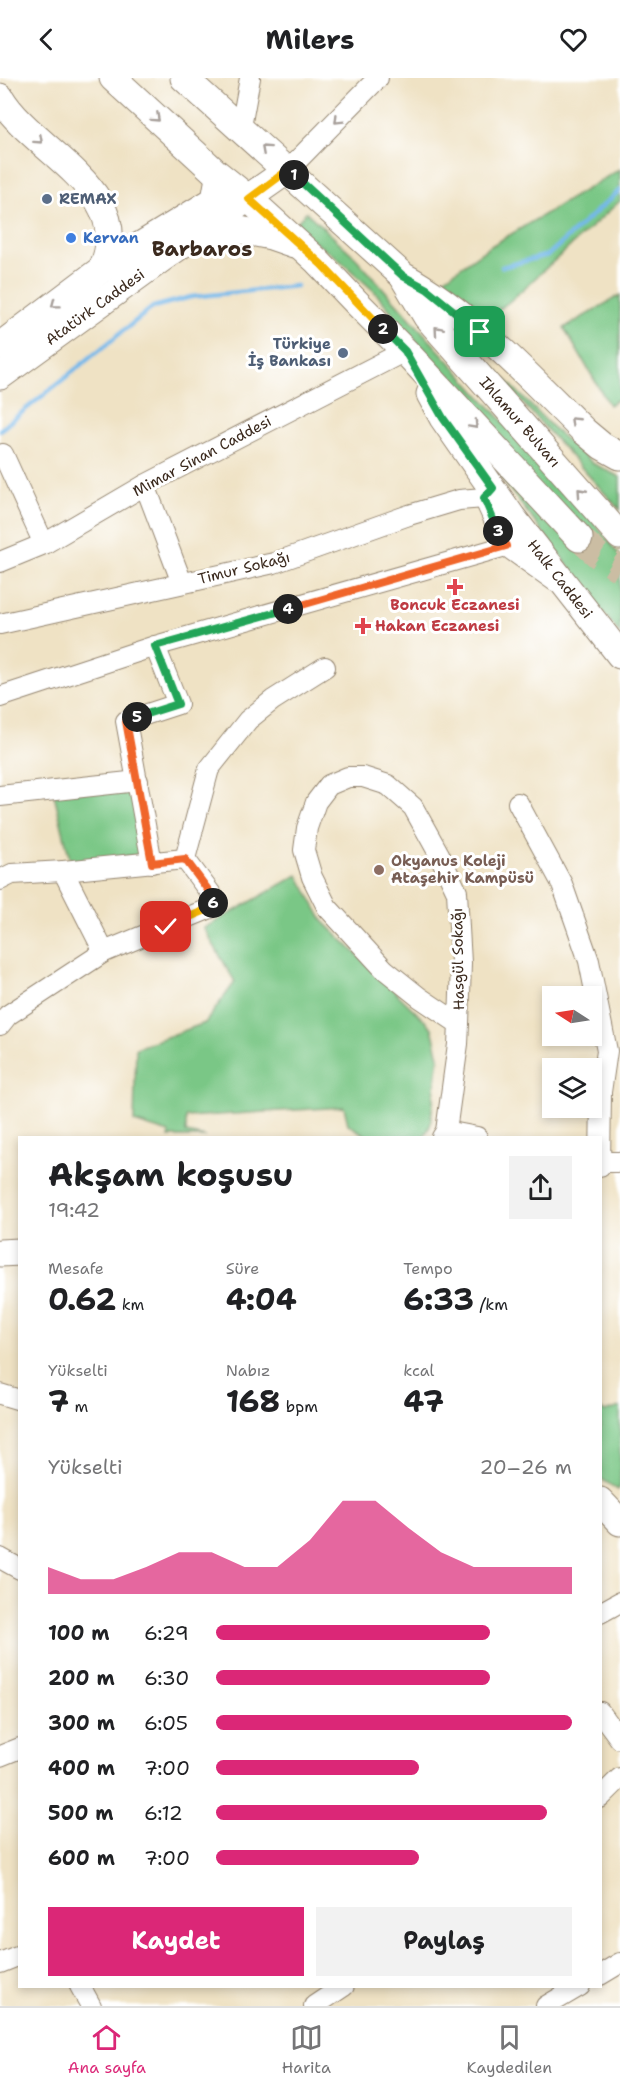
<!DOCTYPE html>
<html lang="tr">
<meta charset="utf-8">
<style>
body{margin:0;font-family:"Shantell Sans",sans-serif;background:#f2f2f2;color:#202124;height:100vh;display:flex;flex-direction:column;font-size:22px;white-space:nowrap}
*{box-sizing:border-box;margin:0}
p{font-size:20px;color:#757577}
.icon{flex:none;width:33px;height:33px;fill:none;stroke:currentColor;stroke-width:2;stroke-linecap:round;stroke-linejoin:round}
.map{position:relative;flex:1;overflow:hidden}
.side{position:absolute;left:18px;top:1058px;width:584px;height:852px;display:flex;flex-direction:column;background:#fff;border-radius:0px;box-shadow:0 3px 9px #0003}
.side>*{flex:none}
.needle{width:39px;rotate:282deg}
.buttons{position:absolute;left:542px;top:908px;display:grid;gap:12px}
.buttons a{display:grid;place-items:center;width:60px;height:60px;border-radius:0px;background:#fff;box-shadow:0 3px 9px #0003;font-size:30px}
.pin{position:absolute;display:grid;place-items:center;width:51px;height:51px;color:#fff;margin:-26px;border-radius:12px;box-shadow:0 3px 9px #0006}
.km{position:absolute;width:30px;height:30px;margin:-15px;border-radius:50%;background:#222;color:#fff;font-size:16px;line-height:30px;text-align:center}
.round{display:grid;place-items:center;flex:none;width:63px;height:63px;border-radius:0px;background:#f2f2f2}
.headline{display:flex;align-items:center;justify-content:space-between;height:102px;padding:0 30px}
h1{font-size:33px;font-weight:700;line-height:45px}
.metrics{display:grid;grid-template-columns:repeat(3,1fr);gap:9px;height:102px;padding:6px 30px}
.metrics div{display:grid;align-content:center}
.metrics b{font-size:30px;font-weight:700}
.metrics small{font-size:16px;font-weight:400}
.metrics p{font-size:16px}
.chart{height:168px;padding:12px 30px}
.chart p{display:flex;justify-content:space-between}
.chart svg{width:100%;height:108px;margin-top:6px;fill:#db2777;opacity:.7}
.action{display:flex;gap:12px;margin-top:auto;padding:12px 30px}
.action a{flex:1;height:69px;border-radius:0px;background:#db2777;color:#fff;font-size:24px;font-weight:700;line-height:69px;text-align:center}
.action a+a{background:#f2f2f2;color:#202124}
ul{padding:0 30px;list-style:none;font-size:20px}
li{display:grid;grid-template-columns:96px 72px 1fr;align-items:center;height:45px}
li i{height:15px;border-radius:8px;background:#db2777}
header{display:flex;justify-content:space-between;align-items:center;height:78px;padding:0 30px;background:#fff;font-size:27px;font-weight:700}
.menu{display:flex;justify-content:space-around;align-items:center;height:84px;border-top:2px solid #e0e0e0;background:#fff;font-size:16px;color:#757577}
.menu a{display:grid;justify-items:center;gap:3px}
.menu .active{color:#db2777}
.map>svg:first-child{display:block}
.green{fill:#7ac786;stroke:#5a7852;stroke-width:1.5}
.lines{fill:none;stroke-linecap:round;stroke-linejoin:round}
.stream{stroke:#73b8ea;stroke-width:4.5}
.secondary-tunnel{stroke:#cbbda3;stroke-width:27;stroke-dasharray:27 14;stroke-linecap:butt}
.street-casing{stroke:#958671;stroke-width:22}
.secondary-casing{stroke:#958671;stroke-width:29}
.street{stroke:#fff;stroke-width:20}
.secondary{stroke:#fff;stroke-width:27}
.oneway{stroke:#a79f9a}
.split-1-casing{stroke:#fff;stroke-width:12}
.split-2-casing{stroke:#fff;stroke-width:12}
.split-3-casing{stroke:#fff;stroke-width:12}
.split-4-casing{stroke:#fff;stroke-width:12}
.split-5-casing{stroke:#fff;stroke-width:12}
.split-6-casing{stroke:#fff;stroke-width:12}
.split-7-casing{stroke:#fff;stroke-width:12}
.split-1{stroke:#22a559;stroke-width:8}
.split-2{stroke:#f5b400;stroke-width:8}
.split-3{stroke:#22a559;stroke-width:8}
.split-4{stroke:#f0652b;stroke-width:8}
.split-5{stroke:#22a559;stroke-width:8}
.split-6{stroke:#f0652b;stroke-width:8}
.split-7{stroke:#f5b400;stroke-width:8}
.service-dot{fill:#5c6f8a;stroke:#fff;stroke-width:2}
.shop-dot{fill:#3f7fe0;stroke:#fff;stroke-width:2}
.health-dot{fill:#e0444e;stroke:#fff;stroke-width:2}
.education-dot{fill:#8d6e63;stroke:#fff;stroke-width:2}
.labels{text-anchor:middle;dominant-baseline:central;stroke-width:6;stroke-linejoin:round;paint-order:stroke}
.service-label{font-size:15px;font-weight:bold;fill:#4e5e75;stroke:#fff;text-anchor:start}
.shop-label{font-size:15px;font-weight:bold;fill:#366cbe;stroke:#fff;text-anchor:start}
.street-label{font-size:15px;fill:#3b2a1e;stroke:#fff}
.health-label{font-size:15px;font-weight:bold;fill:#be3a42;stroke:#fff}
.education-label{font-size:15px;font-weight:bold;fill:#785e54;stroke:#fff;text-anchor:start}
.district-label{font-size:21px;font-weight:bold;fill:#3b2a1e;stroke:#fff}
</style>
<header><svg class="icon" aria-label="back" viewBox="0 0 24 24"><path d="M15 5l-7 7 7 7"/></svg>Milers<svg class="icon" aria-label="heart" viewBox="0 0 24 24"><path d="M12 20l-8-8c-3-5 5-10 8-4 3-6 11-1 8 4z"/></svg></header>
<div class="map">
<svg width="620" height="1928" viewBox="0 0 620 1928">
<rect width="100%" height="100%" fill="#fff"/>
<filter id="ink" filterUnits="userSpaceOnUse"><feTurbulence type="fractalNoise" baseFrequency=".0167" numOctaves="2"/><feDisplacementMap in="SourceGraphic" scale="12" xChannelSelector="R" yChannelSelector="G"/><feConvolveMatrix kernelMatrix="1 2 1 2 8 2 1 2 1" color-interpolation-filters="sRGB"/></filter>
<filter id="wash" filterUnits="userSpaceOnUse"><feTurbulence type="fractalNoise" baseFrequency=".008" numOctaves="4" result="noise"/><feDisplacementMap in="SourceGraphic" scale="24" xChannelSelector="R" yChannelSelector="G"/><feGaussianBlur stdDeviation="1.35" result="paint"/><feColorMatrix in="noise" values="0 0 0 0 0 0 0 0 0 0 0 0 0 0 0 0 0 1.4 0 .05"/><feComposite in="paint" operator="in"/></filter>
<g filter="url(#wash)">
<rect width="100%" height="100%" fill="#efe2c4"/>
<g class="green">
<path d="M620 91V123L510 223 488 240 441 203 491 168Z"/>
<path d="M306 134 353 177 593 443 620 478V556L482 375 476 334 374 213 335 178 293 149Z"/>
<path d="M620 217V320L609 327 564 250Z"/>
<path d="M451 246 555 352 594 386 620 399V432Z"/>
<path d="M136 708 147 776 71 786 54 716Z"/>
<path d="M298 797 323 843 432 950 439 979 430 1048 424 1059H368L348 1046 344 1029 186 1039V1055L206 1059H169V1055L134 1044 136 970 205 945 235 904 204 850Z"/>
<path d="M620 1329V1409L618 1412 600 1400V1331L605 1334Z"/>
</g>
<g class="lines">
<g class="stream">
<path d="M502 189 548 177 620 112"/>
<path d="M0 352 153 229 191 219 296 208"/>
</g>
</g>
</g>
<g filter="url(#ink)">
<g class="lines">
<path class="secondary-tunnel" d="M579 460 598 477 620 491"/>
<g class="street-casing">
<g id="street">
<path d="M241 49 250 0"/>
<path d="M288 92 378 0"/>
<path d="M3 376 44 466"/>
<path d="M145 407 182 505"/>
<path d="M491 412 484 420 506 468 555 503"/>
<path d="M0 484 44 466 145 407 405 273"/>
<path d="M0 546 274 485 409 437 459 422 484 420"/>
<path d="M0 619 155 568 506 468"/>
<path d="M0 718 138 703"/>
<path d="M518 725 562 806 589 883 607 973 601 1014 600 1088"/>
<path d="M152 785 126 643 178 626 155 568"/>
<path d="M0 802 12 796 63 793 185 781 209 691 248 642 273 622 325 589"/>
<path d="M104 874 213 829 214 820 185 781"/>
<path d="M0 947 8 937 104 874 63 793"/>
<path d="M446 1053 477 1059"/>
<path d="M442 1059 446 1053 458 966 459 946 461 885 457 814 439 776 413 729 388 707 363 699H348L329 707 316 724 307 750 304 772 312 799 327 829 384 891 419 919 459 946"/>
<path d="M600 1084H620"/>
<path d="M0 1316 20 1322"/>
<path d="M0 1480 20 1491"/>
<path d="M600 1535 620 1524"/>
<path d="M600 1634 620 1661"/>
<path d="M0 1678 20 1670"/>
<path d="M600 1720 620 1700"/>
<path d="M0 1885 20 1877"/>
<path d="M600 1897 620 1885"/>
<path d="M80 1908 91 1928"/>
<path d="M314 1928 344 1908"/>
<path d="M546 1928 580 1908"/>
</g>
</g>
<g class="secondary-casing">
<g id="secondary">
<path d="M113 0 214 93 249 121 316 182 356 224 405 273 579 460"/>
<path d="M184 0 403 198C472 236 528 298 584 353L602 368 620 378"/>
<path d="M0 19C33 75 138 112 102 191"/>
<path d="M199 156 240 152 271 158 294 166"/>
<path d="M405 202 427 239 620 458"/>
<path d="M0 268 102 191 215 122 218 105"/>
<path d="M0 298 161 181 288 92"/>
<path d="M430 316 443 340 512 439 620 577"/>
<path d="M0 1175 20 1174"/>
<path d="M600 1423 620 1444"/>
</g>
</g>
<use href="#street" class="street"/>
<use href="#secondary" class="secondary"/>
</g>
<defs><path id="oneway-chevron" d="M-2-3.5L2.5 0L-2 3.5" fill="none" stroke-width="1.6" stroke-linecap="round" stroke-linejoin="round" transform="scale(1.5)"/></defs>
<g class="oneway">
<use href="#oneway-chevron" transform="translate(156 40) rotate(42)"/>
<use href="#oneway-chevron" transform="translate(338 42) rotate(135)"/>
<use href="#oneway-chevron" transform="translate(39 62) rotate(42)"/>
<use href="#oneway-chevron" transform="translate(265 71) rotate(-138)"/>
<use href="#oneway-chevron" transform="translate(55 226) rotate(143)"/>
<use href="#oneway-chevron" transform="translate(438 252) rotate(-131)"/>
<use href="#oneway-chevron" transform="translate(574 343) rotate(-136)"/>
<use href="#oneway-chevron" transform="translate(474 347) rotate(47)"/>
<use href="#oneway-chevron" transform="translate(581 414) rotate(-132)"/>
</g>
</g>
<g class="lines" filter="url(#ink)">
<g class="split-1-casing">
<path id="split-1" d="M294 97 403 198 427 211 480 254"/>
</g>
<g class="split-2-casing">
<path id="split-2" d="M294 97 288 92 249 121 321 186 383 251"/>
</g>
<g class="split-3-casing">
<path id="split-3" d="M383 251 405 273 443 340 493 410 484 420 498 453"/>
</g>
<g class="split-4-casing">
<path id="split-4" d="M288 531 506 468 498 453"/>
</g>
<g class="split-5-casing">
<path id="split-5" d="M137 639 178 626 155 568 288 531"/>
</g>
<g class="split-6-casing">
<path id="split-6" d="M137 639 126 643 152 785 185 781 214 820 213 825"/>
</g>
<g class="split-7-casing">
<path id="split-7" d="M166 849 213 829V825"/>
</g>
<use href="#split-1" class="split-1"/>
<use href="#split-2" class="split-2"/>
<use href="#split-3" class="split-3"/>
<use href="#split-4" class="split-4"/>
<use href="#split-5" class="split-5"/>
<use href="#split-6" class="split-6"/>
<use href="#split-7" class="split-7"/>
</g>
<g class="service-dot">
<circle cx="47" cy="121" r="6"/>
<circle cx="343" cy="275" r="6"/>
</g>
<circle class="shop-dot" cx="71" cy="160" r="6"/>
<g class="health-dot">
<path d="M452 500h6v6h6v6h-6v6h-6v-6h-6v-6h6z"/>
<path d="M360 539h6v6h6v6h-6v6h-6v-6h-6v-6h6z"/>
</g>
<circle class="education-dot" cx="379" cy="792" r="6"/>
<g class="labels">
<g class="service-label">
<text x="59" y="121">REMAX</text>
<text x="331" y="266" text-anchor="end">Türkiye<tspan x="331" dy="17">İş Bankası</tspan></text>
</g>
<g class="shop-label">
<text x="83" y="160">Kervan</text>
</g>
<g class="street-label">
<text transform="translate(95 229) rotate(-36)">Atatürk Caddesi</text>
<text transform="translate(520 344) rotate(49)">Ihlamur Bulvarı</text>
<text transform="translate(202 378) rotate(-28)">Mimar Sinan Caddesi</text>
<text transform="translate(244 490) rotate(-14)">Timur Sokağı</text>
<text transform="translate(560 501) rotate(52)">Halk Caddesi</text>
<text transform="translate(458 881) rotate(-91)">Hasgül Sokağı</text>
</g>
<g class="health-label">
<text x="455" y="527">Boncuk Eczanesi</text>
<text x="375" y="548" text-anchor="start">Hakan Eczanesi</text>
</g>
<g class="education-label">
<text x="391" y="783">Okyanus Koleji<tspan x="391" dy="17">Ataşehir Kampüsü</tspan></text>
</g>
<g class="district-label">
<text x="202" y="171">Barbaros</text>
</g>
</g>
</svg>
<div class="buttons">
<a><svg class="needle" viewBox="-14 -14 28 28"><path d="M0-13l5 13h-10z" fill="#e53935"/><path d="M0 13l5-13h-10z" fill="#757577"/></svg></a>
<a><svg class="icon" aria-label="layers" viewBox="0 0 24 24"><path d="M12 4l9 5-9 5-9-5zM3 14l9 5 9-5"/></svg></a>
</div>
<div class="pin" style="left:480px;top:254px;background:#1e9e55"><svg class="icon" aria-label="arrive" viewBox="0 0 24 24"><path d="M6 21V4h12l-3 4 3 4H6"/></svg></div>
<div class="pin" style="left:166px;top:849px;background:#d93025"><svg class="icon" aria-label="check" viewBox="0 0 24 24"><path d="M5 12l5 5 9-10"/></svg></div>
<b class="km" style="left:294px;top:97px">1</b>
<b class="km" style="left:383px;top:251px">2</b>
<b class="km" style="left:498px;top:453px">3</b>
<b class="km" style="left:288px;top:531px">4</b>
<b class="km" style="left:137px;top:639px">5</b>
<b class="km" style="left:213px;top:825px">6</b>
<section class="side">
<div class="headline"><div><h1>Akşam koşusu</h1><p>19:42</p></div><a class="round"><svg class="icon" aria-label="share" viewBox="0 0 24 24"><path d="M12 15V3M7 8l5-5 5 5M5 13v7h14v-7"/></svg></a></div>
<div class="metrics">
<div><p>Mesafe</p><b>0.62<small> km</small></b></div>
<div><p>Süre</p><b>4:04</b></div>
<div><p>Tempo</p><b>6:33<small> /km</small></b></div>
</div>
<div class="metrics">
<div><p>Yükselti</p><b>7<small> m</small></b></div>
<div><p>Nabız</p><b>168<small> bpm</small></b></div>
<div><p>kcal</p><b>47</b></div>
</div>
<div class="chart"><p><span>Yükselti</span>20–26 m</p>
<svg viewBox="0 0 160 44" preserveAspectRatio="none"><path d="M0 44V33L10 38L20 38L30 33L40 27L50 27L60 33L70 33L80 22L90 6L100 6L110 17L120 27L130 33L140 33L150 33L160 33V44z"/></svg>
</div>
<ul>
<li><b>100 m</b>6:29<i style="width:77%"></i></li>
<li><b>200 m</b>6:30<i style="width:77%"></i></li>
<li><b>300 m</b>6:05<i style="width:100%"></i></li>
<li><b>400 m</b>7:00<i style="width:57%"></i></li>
<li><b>500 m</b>6:12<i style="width:93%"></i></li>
<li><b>600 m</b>7:00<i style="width:57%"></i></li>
</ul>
<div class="action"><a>Kaydet</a><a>Paylaş</a></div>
</section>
</div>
<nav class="menu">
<a class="active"><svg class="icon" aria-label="home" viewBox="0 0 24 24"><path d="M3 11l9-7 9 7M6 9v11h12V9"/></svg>Ana sayfa</a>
<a><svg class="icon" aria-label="map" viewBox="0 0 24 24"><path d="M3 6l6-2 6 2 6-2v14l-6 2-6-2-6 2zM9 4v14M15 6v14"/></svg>Harita</a>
<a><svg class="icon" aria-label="saved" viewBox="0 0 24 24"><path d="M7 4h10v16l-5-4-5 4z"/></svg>Kaydedilen</a>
</nav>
